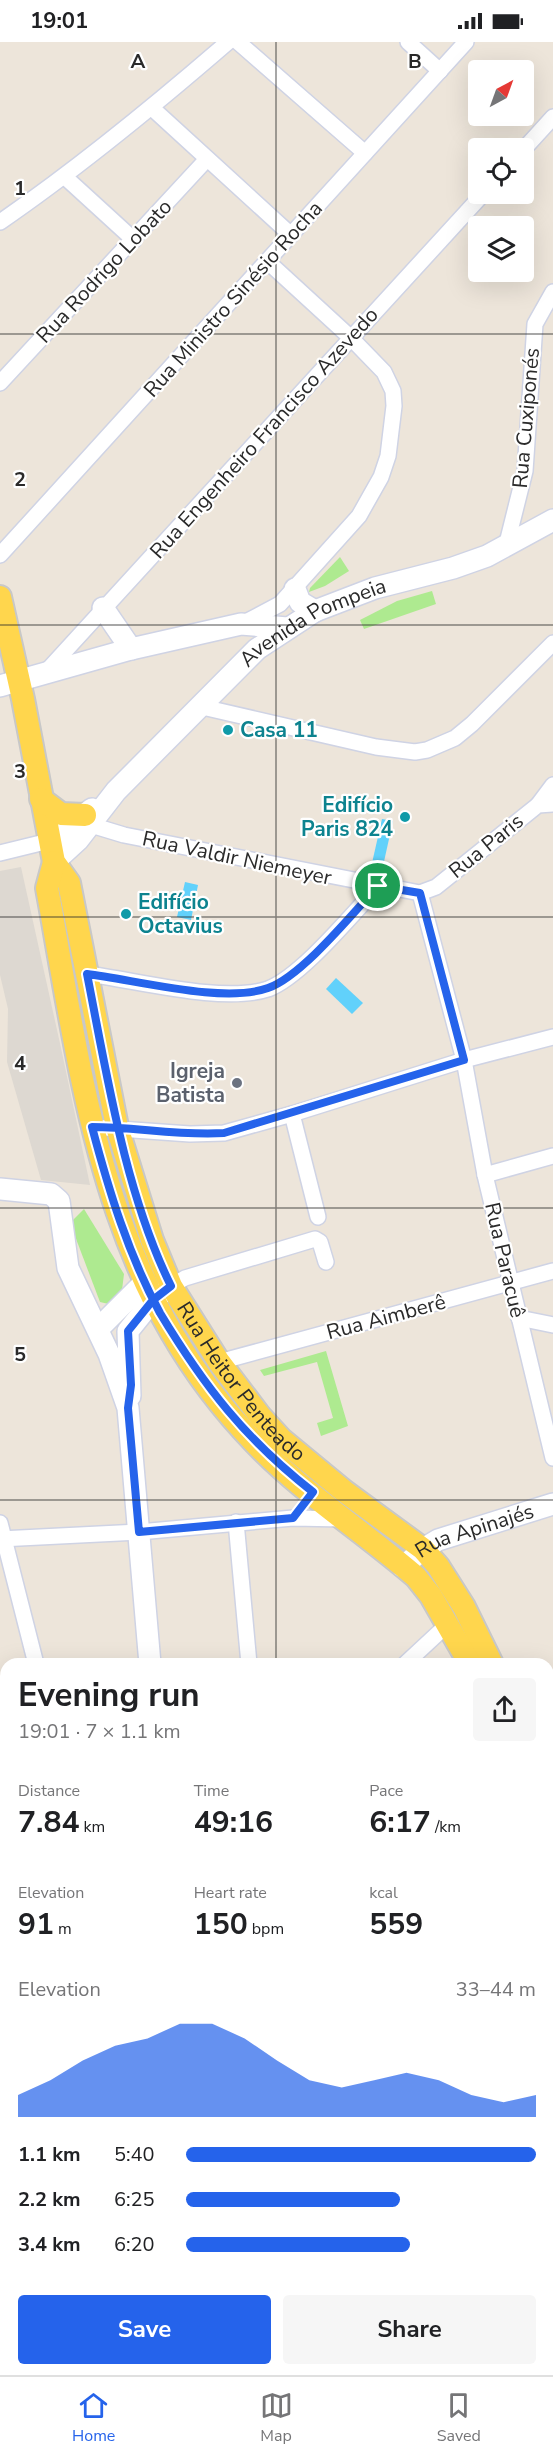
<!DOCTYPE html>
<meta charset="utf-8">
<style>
body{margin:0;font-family:"Nunito Sans",sans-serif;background:#f6f6f6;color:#202124;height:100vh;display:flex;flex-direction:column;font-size:22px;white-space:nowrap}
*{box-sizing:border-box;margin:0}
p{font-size:20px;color:#757577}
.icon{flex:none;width:33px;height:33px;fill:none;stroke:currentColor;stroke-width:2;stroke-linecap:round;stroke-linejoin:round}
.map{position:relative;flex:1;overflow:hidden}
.panel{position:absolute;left:0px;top:1616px;width:554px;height:718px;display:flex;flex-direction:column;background:#fff;border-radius:18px 18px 0 0;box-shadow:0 6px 24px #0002}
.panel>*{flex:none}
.needle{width:39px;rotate:41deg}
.buttons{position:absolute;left:468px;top:18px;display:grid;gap:12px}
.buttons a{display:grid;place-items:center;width:66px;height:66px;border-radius:6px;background:#fff;box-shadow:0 6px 24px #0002;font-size:30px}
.pin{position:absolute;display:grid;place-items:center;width:51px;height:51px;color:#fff;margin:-26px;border:3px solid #fff;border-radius:50%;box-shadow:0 2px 6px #0007}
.round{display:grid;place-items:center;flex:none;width:63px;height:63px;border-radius:6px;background:#f6f6f6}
.headline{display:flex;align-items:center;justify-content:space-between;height:102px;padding:0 18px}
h1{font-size:33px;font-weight:700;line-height:45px}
.figures{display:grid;grid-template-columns:repeat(3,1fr);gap:9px;height:102px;padding:6px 18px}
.figures div{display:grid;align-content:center}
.figures b{font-size:30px;font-weight:700}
.figures small{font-size:16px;font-weight:400}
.figures p{font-size:16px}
.chart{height:168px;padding:12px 18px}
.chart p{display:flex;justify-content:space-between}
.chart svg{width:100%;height:108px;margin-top:6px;fill:#2563eb;opacity:.7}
.cta{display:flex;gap:12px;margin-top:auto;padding:12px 18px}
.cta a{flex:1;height:69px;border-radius:6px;background:#2563eb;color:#fff;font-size:24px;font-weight:700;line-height:69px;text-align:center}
.cta a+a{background:#f6f6f6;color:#202124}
ul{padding:0 18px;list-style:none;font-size:20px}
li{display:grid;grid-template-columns:96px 72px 1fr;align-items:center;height:45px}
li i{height:15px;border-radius:8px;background:#2563eb}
.status{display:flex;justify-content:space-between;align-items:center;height:42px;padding:0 30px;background:#fff;direction:ltr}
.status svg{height:16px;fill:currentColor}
.dock{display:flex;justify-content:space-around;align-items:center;height:84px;border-top:2px solid #e0e0e0;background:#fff;font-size:16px;color:#757577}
.dock a{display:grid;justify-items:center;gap:3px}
.dock .on{color:#2563eb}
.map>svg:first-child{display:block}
.green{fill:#aeea90}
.plaza{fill:#ddd8d1}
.water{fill:#61d1fb}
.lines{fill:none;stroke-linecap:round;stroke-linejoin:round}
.street-casing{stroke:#cfd3e4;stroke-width:18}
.secondary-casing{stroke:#cfd3e4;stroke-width:24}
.primary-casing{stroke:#c8c8c8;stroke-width:26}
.street{stroke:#fff;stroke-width:15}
.secondary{stroke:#fff;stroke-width:21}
.primary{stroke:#ffd64d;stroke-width:22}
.route-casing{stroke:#fff;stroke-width:12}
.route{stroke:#2563eb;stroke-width:8}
.grid{fill:none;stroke:#2a2a2a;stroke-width:1.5;stroke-opacity:0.55}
.culture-dot{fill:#0f9aa8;stroke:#fff;stroke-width:2}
.worship-dot{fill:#6b7280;stroke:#fff;stroke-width:2}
.labels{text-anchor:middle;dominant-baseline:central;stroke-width:4.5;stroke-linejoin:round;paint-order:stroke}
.street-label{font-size:21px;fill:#2a2a2a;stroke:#fff}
.culture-label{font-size:21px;font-weight:bold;fill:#0d838f;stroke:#fff;text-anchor:start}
.worship-label{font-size:21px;font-weight:bold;fill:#5b616d;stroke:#fff;text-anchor:end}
.grid-label{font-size:20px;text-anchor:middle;font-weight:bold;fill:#2a2a2a;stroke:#fff;stroke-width:4.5;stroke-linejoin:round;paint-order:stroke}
</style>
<div class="status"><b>19:01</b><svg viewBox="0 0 49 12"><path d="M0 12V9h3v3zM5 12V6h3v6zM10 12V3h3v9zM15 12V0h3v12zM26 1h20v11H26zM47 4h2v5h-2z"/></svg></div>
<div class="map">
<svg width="553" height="2333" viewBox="0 0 553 2333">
<rect width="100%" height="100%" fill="#ede5da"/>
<g class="green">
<path d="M340 515 349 529 325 544 309 550 310 546Z"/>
<path d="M432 549 436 562 364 587 360 578 397 559Z"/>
<path d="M84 1167 124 1232 122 1248 113 1263 100 1260 70 1181Z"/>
<path d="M326 1309 348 1384 321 1394 317 1381 333 1376 317 1320 264 1334 260 1328Z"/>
<path d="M6 1888V1972L0 1979V1894Z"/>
</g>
<path class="plaza" d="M21 825 61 1006 90 1143 41 1138 7 1020 8 967 0 933V829Z"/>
<g class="water">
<path d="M382 777 393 779 383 824 372 821Z"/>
<path d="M185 840 198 843 191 878 177 875Z"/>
<path d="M336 936 363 961 352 972 326 947Z"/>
</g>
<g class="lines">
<g class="street-casing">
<g id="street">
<path d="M238 0 365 111"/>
<path d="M408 0 440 29"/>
<path d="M152 66 291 193"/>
<path d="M524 107 553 75"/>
<path d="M65 135 134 198"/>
<path d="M0 180C80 125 154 64 228 0"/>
<path d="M0 341 207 117"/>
<path d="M506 505 525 429 535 282 553 250"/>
<path d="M0 513 466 0"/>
<path d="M244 581 280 562 359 474 381 435 388 414 394 364 393 349 384 330 351 296 267 219"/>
<path d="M45 631 483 152"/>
<path d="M198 664 376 705 415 710 427 708 455 696 472 682 553 601"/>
<path d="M538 763 553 743"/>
<path d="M91 783 124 793 420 851 436 845 538 763 553 762"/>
<path d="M0 811 49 799"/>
<path d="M420 851 464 1018 485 1133 553 1416"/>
<path d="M87 932C136 938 223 962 268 947 302 934 352 872 378 845"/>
<path d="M292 1072 318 1175"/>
<path d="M91 1085 190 1092 224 1091 292 1072 464 1018 553 995"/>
<path d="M485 1133 553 1114"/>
<path d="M171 1244 185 1236 315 1197 320 1200 326 1220"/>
<path d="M519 1276 553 1283"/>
<path d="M219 1320 553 1229"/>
<path d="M236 1480 249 1622"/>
<path d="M0 1481 36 1622"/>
<path d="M0 1497 139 1490 293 1476 343 1477"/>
<path d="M405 1622 448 1582"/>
<path d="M0 1694 6 1695"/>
<path d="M548 1695 553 1692"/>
<path d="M0 1878 6 1873"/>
<path d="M548 1953 553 1946"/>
<path d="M0 2002 6 1996"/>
<path d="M0 2223 6 2217"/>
<path d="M284 2328 303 2333"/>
<path d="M183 2333 194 2328"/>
<path d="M503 2333V2328"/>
</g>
</g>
<g class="secondary-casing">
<g id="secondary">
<path d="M295 547 300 560 315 569"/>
<path d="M103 566 131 607"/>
<path d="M0 644 131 607 241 582 287 586"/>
<path d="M49 799 92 767"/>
<path id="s1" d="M54 820 78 798 116 749 257 607 315 569 375 546 453 526 487 514 553 478"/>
<path d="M0 1147 51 1152 59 1159 68 1226 109 1312 128 1366 150 1622"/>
<path d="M98 1287 144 1241"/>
<path d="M130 1354 128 1289 153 1258 166 1248"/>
<path id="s2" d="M403 1525 423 1507 438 1498 553 1462"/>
<path d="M548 2188 553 2187"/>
<path d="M218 2328 219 2333"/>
<path d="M58 2333 60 2328"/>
</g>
</g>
<g class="primary-casing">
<g id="primary">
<path id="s3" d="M0 555 23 657 54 820 69 841 117 1085 152 1198 171 1244 219 1320 260 1374 281 1397 344 1449 423 1507 438 1524 464 1565 492 1622"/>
<path d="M41 757 61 772 85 773"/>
<path d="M54 820 47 846C84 1049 104 1245 255 1401 303 1451 364 1490 416 1535L431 1554 470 1622"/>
<path d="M548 1739 553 1753"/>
<path d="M548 1782 553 1797"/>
</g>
</g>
<use href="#street" class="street"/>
<use href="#secondary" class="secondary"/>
<use href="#primary" class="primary"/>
</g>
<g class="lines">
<g class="route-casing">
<path id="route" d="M378 844C352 872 302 934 268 946 224 962 136 938 87 932 107 1033 125 1151 171 1244L153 1258 128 1289 131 1343 128 1366 139 1490 293 1476 313 1450C245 1397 204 1344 160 1271 128 1212 109 1149 92 1085 136 1085 179 1094 224 1091L464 1018 420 851 378 844"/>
</g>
<use href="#route" class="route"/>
</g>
<path class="grid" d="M276 0V1622M0 292H553M0 583H553M0 875H553M0 1166H553M0 1458H553M0 1750H6M548 1750H553M0 2041H6M548 2041H553M276 2328V2333"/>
<g class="culture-dot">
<circle cx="228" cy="688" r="6"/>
<circle cx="405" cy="775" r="6"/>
<circle cx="126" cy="872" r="6"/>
</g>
<circle class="worship-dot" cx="237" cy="1041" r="6"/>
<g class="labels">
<g class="street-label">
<text transform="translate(104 229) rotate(-47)">Rua Rodrigo Lobato</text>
<text transform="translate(233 257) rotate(-48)">Rua Ministro Sinésio Rocha</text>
<text transform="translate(526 376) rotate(-85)">Rua Cuxiponés</text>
<text transform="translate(264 391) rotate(-48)">Rua Engenheiro Francisco Azevedo</text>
<text stroke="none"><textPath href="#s1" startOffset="357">Avenida Pompeia</textPath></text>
<text transform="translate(486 804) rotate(-39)">Rua Paris</text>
<text transform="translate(237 816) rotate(12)">Rua Valdir Niemeyer</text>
<text transform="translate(505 1218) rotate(77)">Rua Paracuê</text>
<text transform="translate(386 1275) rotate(-15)">Rua Aimberê</text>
<text stroke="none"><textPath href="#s3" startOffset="832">Rua Heitor Penteado</textPath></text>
<text stroke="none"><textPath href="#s2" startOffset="82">Rua Apinajés</textPath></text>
</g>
<g class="culture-label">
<text x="240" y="688">Casa 11</text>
<text x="393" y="763" text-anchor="end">Edifício<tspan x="393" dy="24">Paris 824</tspan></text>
<text x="138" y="860">Edifício<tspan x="138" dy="24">Octavius</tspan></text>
</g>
<g class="worship-label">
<text x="225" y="1029">Igreja<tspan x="225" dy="24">Batista</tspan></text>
</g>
</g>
<g class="grid-label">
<text x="138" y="26">A</text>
<text x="415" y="26">B</text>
<text x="20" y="153">1</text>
<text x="20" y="444">2</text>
<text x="20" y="736">3</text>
<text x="20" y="1028">4</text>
<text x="20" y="1319">5</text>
</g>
</svg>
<div class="buttons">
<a><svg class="needle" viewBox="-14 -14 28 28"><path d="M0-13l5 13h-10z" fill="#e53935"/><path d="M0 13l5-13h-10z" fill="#757577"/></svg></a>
<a><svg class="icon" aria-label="locate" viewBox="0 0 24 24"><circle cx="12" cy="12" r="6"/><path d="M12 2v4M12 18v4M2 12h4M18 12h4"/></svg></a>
<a><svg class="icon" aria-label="layers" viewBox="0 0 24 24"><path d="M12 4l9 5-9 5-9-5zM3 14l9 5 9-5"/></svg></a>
</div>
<div class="pin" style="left:378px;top:844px;background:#1e9e55"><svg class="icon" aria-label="arrive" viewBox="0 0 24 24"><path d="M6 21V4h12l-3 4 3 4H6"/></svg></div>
<section class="panel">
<div class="headline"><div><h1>Evening run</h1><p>19:01 · 7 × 1.1 km</p></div><a class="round"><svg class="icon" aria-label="share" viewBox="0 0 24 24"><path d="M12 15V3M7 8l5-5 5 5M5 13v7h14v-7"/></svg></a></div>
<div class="figures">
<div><p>Distance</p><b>7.84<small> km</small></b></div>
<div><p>Time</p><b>49:16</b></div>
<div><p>Pace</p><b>6:17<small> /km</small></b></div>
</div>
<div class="figures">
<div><p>Elevation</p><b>91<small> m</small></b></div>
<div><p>Heart rate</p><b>150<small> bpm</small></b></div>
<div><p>kcal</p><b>559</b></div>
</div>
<div class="chart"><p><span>Elevation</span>33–44 m</p>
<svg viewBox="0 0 160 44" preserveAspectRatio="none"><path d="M0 44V35L10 29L20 21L30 15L40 12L50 6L60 6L70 12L80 21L90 29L100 32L110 29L120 26L130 29L140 35L150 38L160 35V44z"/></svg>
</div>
<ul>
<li><b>1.1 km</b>5:40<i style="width:100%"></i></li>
<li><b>2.2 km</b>6:25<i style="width:61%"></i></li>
<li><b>3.4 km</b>6:20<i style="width:64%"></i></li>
</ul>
<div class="cta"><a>Save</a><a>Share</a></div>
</section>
</div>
<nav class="dock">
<a class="on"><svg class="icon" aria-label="home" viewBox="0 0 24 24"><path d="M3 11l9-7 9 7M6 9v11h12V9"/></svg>Home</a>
<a><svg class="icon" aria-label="map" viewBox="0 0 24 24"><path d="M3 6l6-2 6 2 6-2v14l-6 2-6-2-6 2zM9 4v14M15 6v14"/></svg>Map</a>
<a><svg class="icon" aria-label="saved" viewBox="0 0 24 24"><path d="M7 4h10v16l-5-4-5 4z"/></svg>Saved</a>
</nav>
